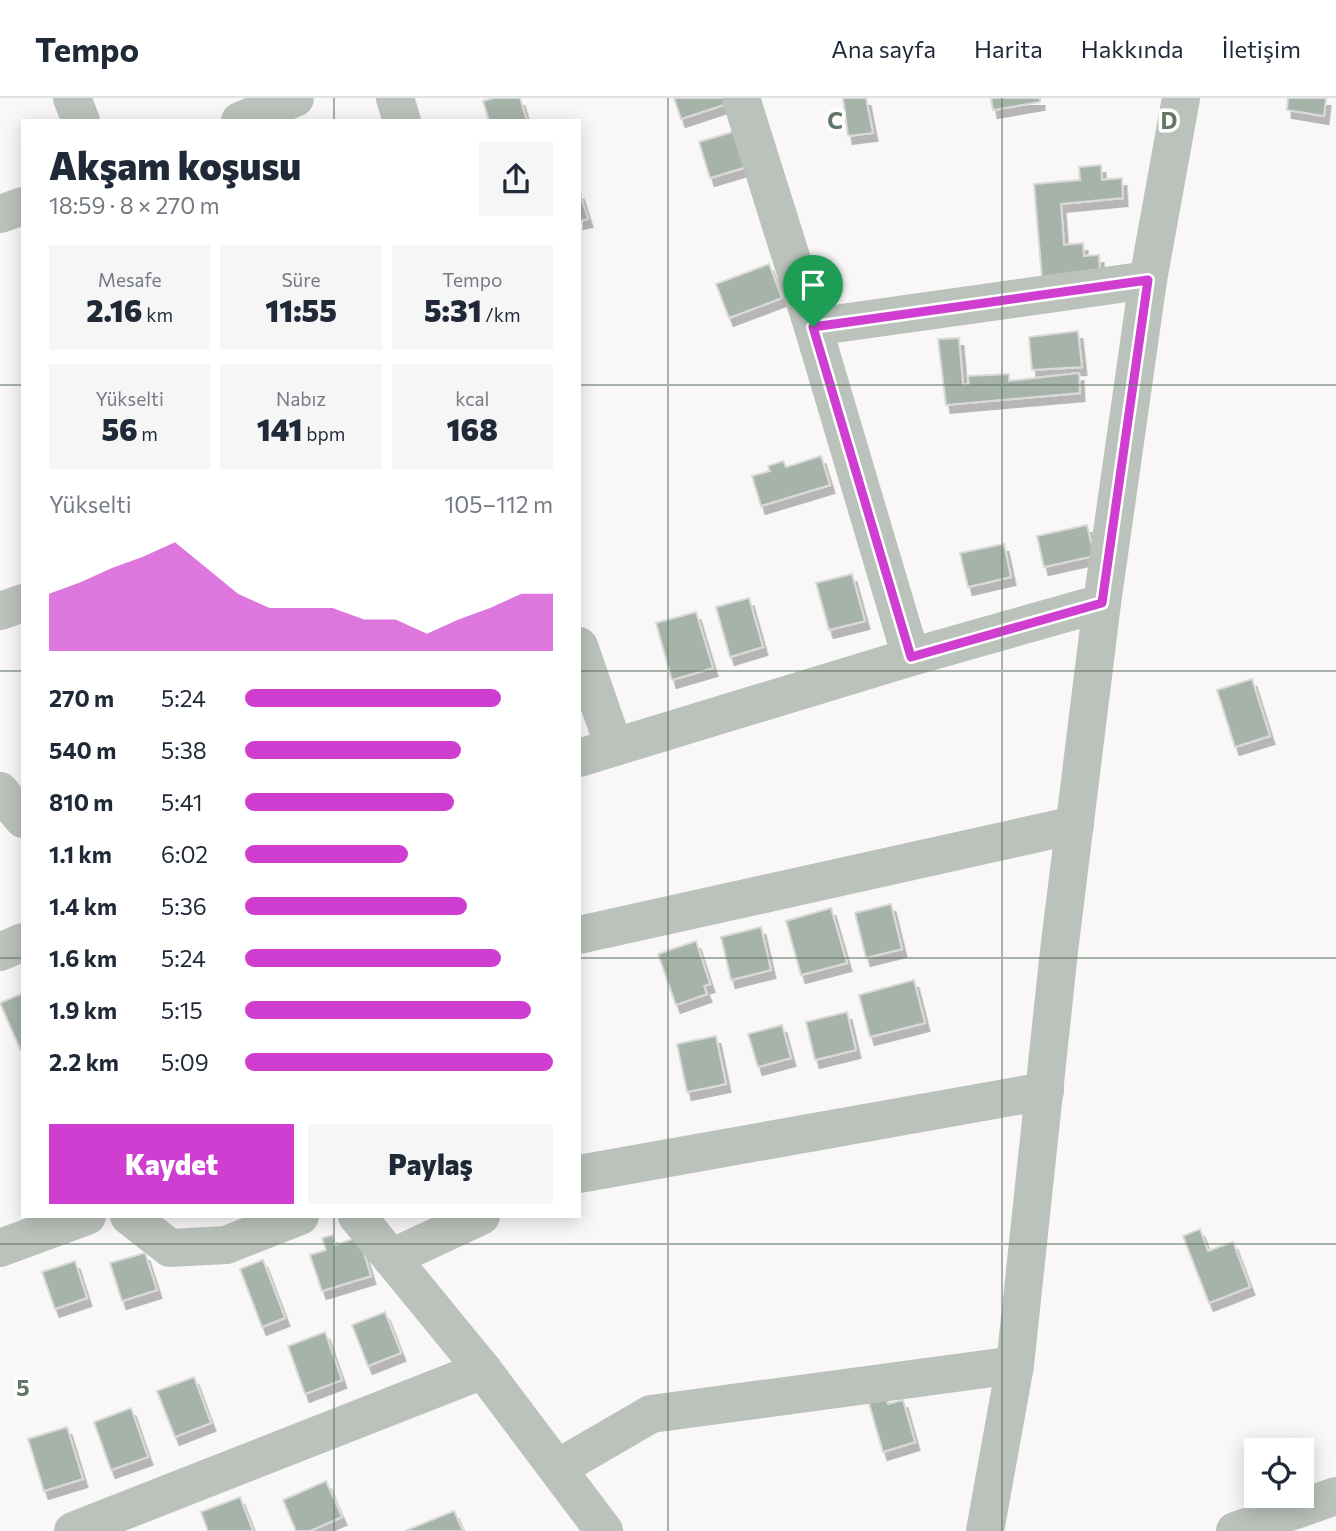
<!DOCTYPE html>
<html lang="tr">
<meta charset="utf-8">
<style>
body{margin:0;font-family:Commissioner,sans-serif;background:#f6f6f7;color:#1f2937;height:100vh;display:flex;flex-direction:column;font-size:26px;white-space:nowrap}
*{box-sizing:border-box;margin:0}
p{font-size:23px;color:#747a83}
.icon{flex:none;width:38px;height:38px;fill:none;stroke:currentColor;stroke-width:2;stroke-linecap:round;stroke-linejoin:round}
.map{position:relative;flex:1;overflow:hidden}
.sheet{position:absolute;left:21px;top:21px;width:560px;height:1099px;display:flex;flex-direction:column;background:#fff;border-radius:0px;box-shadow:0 4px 18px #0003}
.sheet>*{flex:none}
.controls{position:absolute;left:1244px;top:1340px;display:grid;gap:14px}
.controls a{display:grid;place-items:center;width:70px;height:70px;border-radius:0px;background:#fff;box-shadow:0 4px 18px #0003;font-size:35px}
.pin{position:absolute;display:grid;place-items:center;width:60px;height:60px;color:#fff;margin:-72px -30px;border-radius:50% 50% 50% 0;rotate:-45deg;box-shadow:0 0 7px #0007}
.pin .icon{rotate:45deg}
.round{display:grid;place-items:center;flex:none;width:74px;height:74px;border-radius:0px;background:#f6f6f7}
.headline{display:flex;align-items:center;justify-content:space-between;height:119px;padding:0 28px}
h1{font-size:38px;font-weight:800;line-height:52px}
.stats{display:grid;grid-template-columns:repeat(3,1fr);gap:10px;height:119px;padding:7px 28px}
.stats div{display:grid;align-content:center;border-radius:0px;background:#f6f6f7;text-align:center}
.stats b{font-size:30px;font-weight:800}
.stats small{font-size:19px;font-weight:400}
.stats p{font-size:19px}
.chart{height:196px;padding:14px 28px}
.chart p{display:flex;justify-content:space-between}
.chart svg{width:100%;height:126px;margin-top:7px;fill:#cf3ed1;opacity:.7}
.button{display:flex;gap:14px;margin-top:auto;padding:14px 28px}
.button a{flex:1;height:80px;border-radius:0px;background:#cf3ed1;color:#fff;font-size:28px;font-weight:800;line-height:80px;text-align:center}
.button a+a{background:#f6f6f7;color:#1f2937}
ul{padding:0 28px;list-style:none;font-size:23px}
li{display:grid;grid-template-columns:112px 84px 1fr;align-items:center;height:52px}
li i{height:18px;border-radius:9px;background:#cf3ed1}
header{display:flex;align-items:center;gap:42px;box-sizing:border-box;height:98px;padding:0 35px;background:#fff;border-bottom:2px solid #e0e1e3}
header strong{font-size:33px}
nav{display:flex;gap:38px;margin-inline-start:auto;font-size:24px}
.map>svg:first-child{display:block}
.building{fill:#a6b3a8;stroke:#dad9d9;stroke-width:2;filter:url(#shadow)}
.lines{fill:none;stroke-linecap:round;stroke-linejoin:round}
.minor{stroke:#bac2bb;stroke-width:38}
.route-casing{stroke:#fff;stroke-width:14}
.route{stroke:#cf3ed1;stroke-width:9}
.grid{fill:none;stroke:#627866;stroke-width:2;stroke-opacity:0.55}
.grid-label{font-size:23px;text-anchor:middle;font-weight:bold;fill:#627866;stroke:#fff;stroke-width:7;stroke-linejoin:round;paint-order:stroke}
</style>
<header>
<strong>Tempo</strong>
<nav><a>Ana sayfa</a><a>Harita</a><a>Hakkında</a><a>İletişim</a></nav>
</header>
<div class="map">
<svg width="1336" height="1433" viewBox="0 0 1336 1433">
<defs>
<filter id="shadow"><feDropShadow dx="4.5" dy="8" stdDeviation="0" flood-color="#0004"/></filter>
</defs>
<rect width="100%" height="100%" fill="#f9f7f7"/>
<g class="building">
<path d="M494 0H520L527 23H489L483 3Z"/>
<path d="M674 0H728L730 5 681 21Z"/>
<path d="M843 0H866L873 35 848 38Z"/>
<path d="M991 0H1040V4L993 12Z"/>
<path d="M1288 0H1326L1324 18 1287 12Z"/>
<path d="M739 32 750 68 710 80 699 44Z"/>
<path d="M1101 67 1102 82 1122 80 1123 100 1061 106 1064 147 1083 145 1084 158 1099 157 1100 175 1042 180 1034 86 1080 82 1079 69Z"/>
<path d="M579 93 588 121 579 123Z"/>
<path d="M769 166 782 200 729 220 716 186Z"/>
<path d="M1078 233 1082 269 1032 272 1029 239Z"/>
<path d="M959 240 963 287 969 286 968 278 1009 276V283L1079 275 1080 295 946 307 938 241Z"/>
<path d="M821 358 830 387 761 408 752 378 770 373 768 368 783 363 786 369Z"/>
<path d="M1087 427 1094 458 1044 469 1037 438Z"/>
<path d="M1004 446 1011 479 968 489 960 455Z"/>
<path d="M852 476 865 523 829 532 816 485Z"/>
<path d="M749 500 763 549 730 559 716 509Z"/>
<path d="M696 514 713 570 672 582 656 525Z"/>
<path d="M1252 581 1270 638 1235 649 1217 592Z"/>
<path d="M891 806 902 851 866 860 855 815Z"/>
<path d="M831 810 847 865 801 877 786 823Z"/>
<path d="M761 829 771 872 731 882 721 839Z"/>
<path d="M696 843 710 886 704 888 707 896 676 907 658 856Z"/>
<path d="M914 882 925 925 870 939 859 897Z"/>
<path d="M23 895V949L20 951 0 905Z"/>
<path d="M847 914 856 952 815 962 806 924Z"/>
<path d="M782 927 791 960 758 969 748 936Z"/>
<path d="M716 938 726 986 687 994 677 946Z"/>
<path d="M1200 1131 1208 1153 1233 1144 1250 1189 1209 1205 1183 1138Z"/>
<path d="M333 1137 335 1147 359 1139 371 1178 322 1193 310 1157 326 1152 322 1140Z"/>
<path d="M145 1155 157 1192 122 1203 110 1165Z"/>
<path d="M263 1162 285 1220 262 1229 240 1171Z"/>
<path d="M75 1163 87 1200 55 1211 42 1174Z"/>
<path d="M385 1214 401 1255 368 1268 352 1227Z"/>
<path d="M325 1234 342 1282 305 1296 288 1248Z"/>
<path d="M194 1279 211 1325 175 1339 157 1293Z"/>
<path d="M885 1297 888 1306 903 1302 915 1344 883 1354 868 1302Z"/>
<path d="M131 1310 148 1359 111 1372 94 1324Z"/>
<path d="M67 1329 83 1381 44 1393 28 1341Z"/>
<path d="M326 1383 342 1419 310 1433H296L283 1402Z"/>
<path d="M240 1399 253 1433H208L201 1414Z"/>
<path d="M454 1413 463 1433H407V1432Z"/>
</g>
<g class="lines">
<g class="minor">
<path d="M72 0 81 23"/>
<path d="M395 0 402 23"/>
<path d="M741 0 813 229 911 559"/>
<path d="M240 23 295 0"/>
<path d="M0 116 23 108"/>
<path d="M813 229 1148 182"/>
<path d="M0 513 23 505"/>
<path d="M579 548 614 649"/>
<path d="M579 660 911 559 1102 505"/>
<path d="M0 693 23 721"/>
<path d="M579 837 1075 727"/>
<path d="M0 854 23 844"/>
<path d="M579 1076 1045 993"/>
<path d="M129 1118 170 1150 226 1147 300 1118"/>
<path d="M357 1118 483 1272 604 1433"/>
<path d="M0 1150 87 1118"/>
<path d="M391 1160 481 1118"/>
<path d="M558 1370 651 1316 1015 1267"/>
<path d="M73 1433 483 1272"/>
<path d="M985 1433 1015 1267 1059 853 1102 505 1148 182 1181 0"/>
<path d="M1235 1433 1336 1398"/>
</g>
</g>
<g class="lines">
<g class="route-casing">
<path id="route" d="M1148 182 1102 505 911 559 813 229Z"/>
</g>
<use href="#route" class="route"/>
</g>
<path class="grid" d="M334 0V23M668 0V1433M1002 0V1433M0 287H23M579 287H1336M0 573H23M579 573H1336M0 860H23M579 860H1336M334 1118V1433M0 1146H1336"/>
<g class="grid-label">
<text x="835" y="31">C</text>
<text x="1169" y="31">D</text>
<text x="23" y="1298">5</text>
</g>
</svg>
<div class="controls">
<a><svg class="icon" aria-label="locate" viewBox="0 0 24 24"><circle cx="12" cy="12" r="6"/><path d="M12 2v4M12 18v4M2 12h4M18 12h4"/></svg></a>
</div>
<div class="pin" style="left:813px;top:229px;background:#1e9e55"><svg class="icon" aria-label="arrive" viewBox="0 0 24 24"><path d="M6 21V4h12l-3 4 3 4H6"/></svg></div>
<section class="sheet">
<div class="headline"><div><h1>Akşam koşusu</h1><p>18:59 · 8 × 270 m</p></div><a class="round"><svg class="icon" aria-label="share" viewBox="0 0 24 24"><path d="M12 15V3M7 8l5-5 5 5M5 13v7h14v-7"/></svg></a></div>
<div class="stats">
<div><p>Mesafe</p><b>2.16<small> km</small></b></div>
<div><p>Süre</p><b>11:55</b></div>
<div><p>Tempo</p><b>5:31<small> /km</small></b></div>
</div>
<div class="stats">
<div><p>Yükselti</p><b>56<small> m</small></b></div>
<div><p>Nabız</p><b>141<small> bpm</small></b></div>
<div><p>kcal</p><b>168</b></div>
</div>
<div class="chart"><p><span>Yükselti</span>105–112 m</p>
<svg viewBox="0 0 160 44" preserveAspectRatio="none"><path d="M0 44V24L10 20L20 15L30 11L40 6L50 15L60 24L70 29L80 29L90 29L100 33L110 33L120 38L130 33L140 29L150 24L160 24V44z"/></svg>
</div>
<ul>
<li><b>270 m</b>5:24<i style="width:83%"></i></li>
<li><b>540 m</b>5:38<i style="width:70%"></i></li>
<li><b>810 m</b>5:41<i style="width:68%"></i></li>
<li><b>1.1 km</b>6:02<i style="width:53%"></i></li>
<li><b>1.4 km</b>5:36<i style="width:72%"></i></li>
<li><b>1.6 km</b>5:24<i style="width:83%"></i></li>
<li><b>1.9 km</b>5:15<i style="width:93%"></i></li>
<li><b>2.2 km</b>5:09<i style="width:100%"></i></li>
</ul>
<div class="button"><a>Kaydet</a><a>Paylaş</a></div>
</section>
</div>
